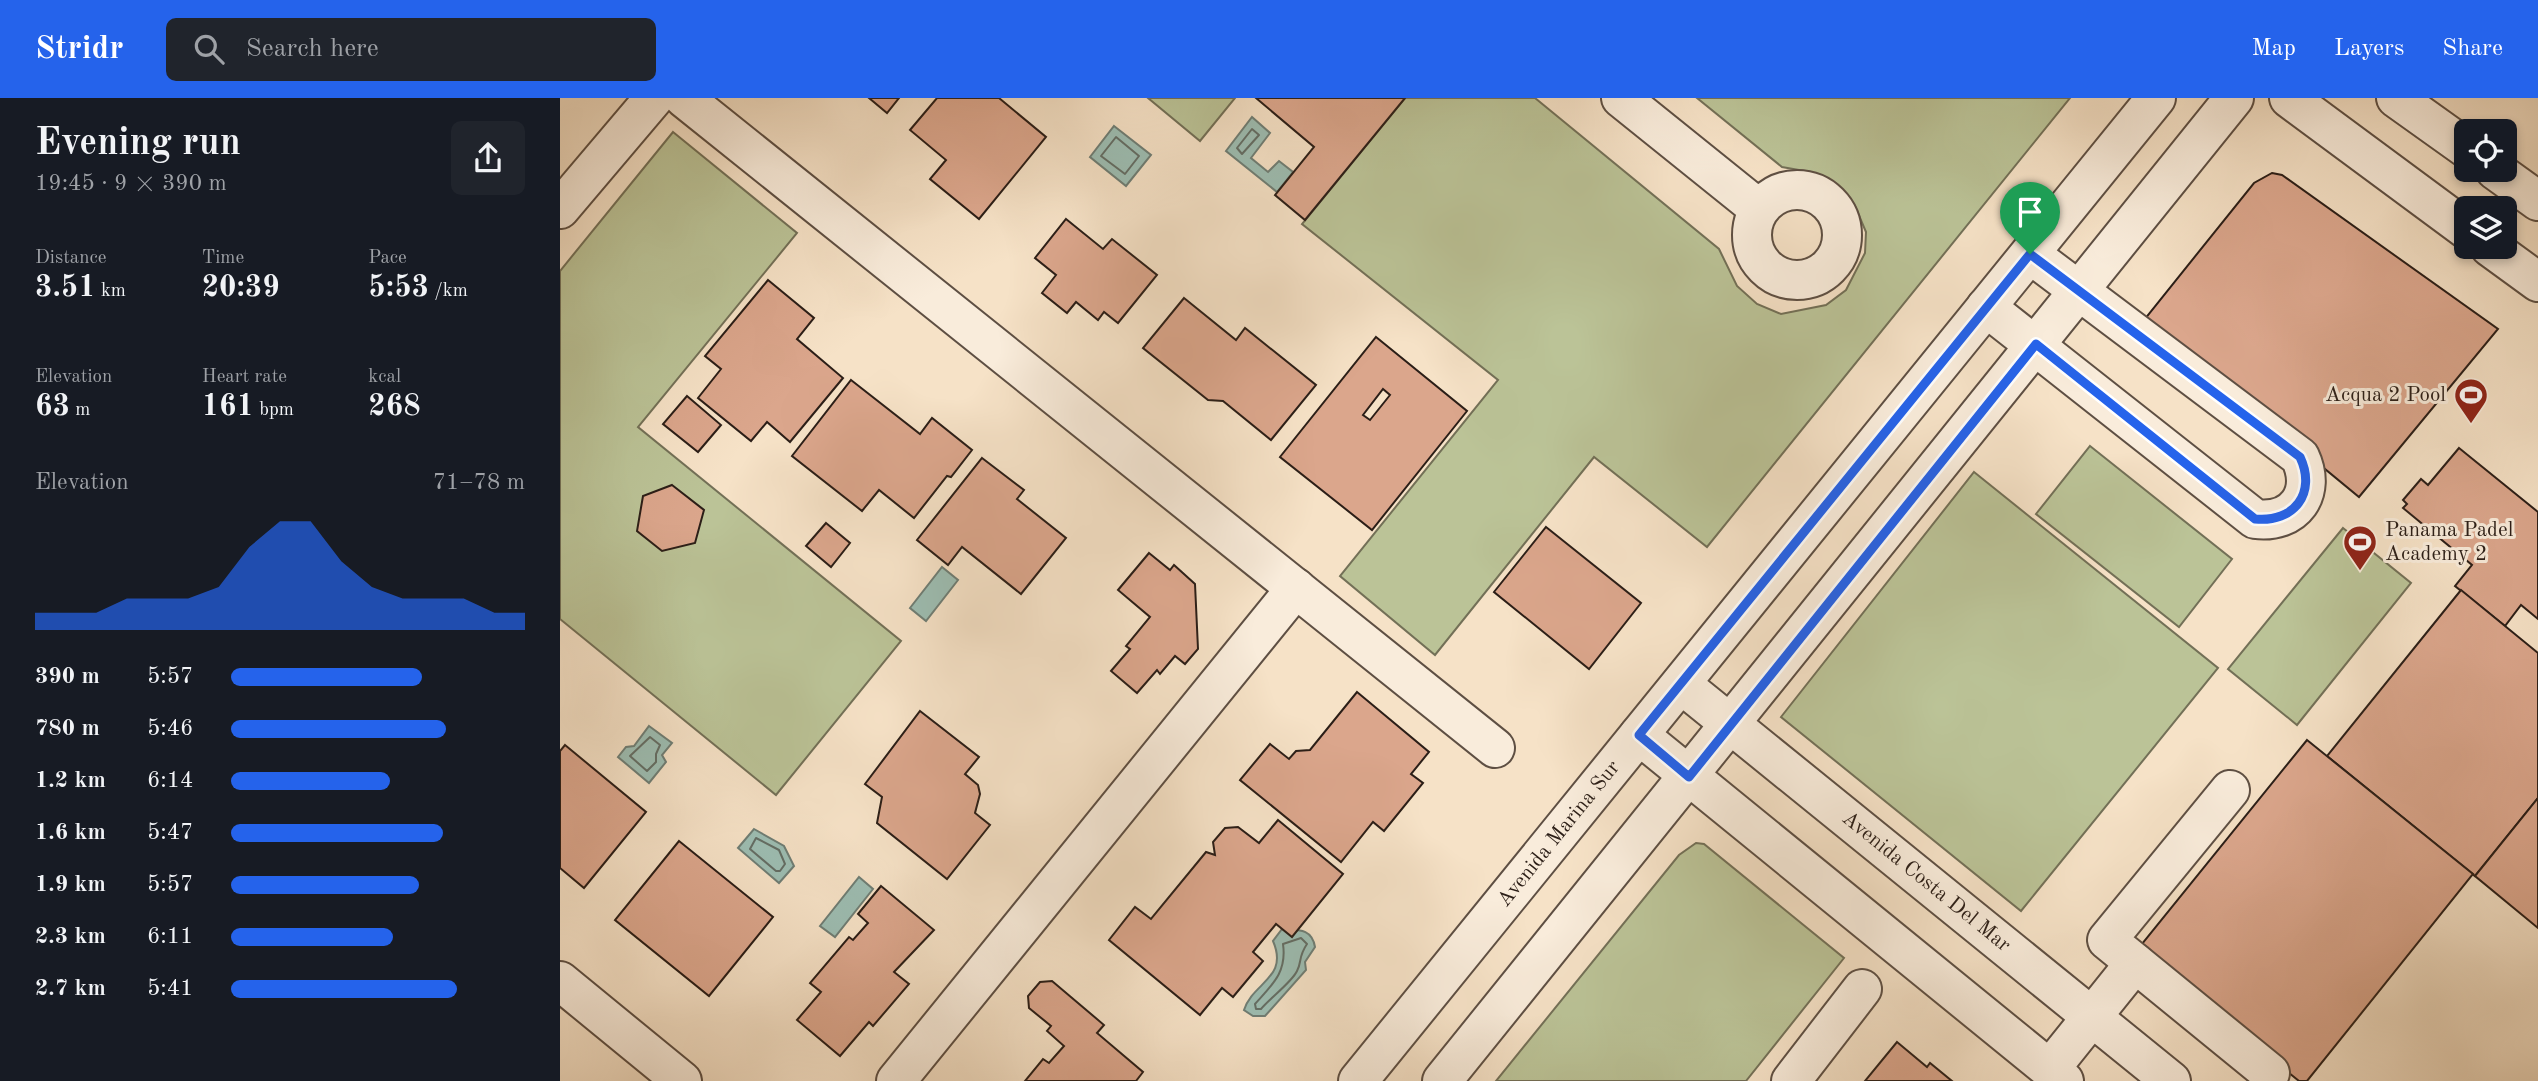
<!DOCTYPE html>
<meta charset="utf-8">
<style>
body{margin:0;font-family:"Old Standard TT",serif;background:#20242c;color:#f1f3f6;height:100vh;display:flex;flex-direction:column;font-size:26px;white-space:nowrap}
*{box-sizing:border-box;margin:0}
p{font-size:23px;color:#9ea1a6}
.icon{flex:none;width:38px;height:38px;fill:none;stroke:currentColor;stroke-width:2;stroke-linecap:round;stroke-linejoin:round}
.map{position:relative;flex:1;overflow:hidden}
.sheet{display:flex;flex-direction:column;background:#171b24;width:560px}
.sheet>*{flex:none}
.tools{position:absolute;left:1894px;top:21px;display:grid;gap:14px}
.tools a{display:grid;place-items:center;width:63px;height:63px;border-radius:10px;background:#171b24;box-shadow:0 4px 10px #0003;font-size:35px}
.pin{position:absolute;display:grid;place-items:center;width:60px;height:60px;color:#fff;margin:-72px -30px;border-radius:50% 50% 50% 0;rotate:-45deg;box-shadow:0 0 7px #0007}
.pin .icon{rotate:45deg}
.round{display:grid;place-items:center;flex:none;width:74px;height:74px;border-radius:10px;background:#20242c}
.head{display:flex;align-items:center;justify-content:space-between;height:119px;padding:0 35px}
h1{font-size:38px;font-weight:800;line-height:52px}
.figures{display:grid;grid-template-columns:repeat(3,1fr);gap:10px;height:119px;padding:7px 35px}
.figures div{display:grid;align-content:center}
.figures b{font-size:30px;font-weight:800}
.figures small{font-size:19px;font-weight:400}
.figures p{font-size:19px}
.chart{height:196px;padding:14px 35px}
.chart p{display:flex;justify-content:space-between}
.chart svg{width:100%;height:126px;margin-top:7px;fill:#2563eb;opacity:.7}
ul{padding:0 35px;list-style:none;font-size:23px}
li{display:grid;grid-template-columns:112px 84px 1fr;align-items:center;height:52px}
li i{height:18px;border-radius:9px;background:#2563eb}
header{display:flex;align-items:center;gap:42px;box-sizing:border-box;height:98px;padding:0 35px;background:#2563eb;color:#fff}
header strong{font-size:33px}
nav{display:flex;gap:38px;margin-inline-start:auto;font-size:24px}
.search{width:490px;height:63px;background:#20242c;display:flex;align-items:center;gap:18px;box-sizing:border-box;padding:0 24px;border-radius:10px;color:#9ea1a6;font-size:26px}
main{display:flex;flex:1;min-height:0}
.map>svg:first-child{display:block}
.green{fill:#bbc397;stroke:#737057;stroke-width:2}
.water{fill:#9dbeb3;stroke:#6f7e75;stroke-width:2}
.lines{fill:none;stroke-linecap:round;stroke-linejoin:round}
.shore{stroke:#646e65;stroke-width:2}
.building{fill:#dba68c;stroke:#2b1e17;stroke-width:2;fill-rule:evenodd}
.minor-casing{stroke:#5e4f43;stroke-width:42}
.minor{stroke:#f9ecdb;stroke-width:38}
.route-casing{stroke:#fff;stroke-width:14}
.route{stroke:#2563eb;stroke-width:9}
.labels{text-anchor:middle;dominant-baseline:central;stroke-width:6;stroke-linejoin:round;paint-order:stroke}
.poi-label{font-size:21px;fill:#2b1e17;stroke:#f9ecdb;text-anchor:end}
.street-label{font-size:21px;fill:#2b1e17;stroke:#f9ecdb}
</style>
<header>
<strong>Stridr</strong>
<div class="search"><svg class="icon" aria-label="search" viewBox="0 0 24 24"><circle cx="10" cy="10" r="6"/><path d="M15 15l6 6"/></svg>Search here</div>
<nav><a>Map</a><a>Layers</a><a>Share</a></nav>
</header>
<main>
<section class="sheet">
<div class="head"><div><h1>Evening run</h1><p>19:45 · 9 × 390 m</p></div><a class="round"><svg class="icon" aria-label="share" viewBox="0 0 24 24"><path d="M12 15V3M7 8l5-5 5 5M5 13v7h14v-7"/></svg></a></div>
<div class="figures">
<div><p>Distance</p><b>3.51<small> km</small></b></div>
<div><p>Time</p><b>20:39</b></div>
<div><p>Pace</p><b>5:53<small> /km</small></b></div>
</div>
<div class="figures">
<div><p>Elevation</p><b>63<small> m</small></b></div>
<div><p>Heart rate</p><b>161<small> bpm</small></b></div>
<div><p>kcal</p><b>268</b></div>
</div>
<div class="chart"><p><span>Elevation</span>71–78 m</p>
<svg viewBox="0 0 160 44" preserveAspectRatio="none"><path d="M0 44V38L10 38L20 38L30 33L40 33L50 33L60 29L70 15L80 6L90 6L100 20L110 29L120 33L130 33L140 33L150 38L160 38V44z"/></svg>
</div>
<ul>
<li><b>390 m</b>5:57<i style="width:65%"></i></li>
<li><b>780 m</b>5:46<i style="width:73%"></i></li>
<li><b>1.2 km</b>6:14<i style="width:54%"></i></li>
<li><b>1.6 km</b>5:47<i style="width:72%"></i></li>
<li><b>1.9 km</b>5:57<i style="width:64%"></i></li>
<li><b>2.3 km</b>6:11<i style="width:55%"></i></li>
<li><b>2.7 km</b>5:41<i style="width:77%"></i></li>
</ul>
</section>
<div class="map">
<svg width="1978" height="983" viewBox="0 0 1978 983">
<rect width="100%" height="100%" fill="#f6e2c7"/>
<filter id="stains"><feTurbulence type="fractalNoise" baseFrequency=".00286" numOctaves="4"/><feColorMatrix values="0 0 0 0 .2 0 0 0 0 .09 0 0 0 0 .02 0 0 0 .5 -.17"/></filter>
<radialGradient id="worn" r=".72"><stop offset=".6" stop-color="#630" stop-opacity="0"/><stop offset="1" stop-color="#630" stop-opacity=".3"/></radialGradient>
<g class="green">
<path d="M588 0H675L640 43Z"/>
<path d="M845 0H975L1159 151 1177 188 1197 206 1221 216 1266 207 1286 192 1305 155 1306 134 1295 108 1275 86 1250 74 1222 69 1137 0H1510L1147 449 1034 359 875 557 780 478 938 282 742 126Z"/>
<path d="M113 34 237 135 78 329 341 543 216 697 0 521V173Z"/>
<path d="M1530 348 1672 461 1619 529 1476 416Z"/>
<path d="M1414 374 1658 570 1461 813 1221 619Z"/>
<path d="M1783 430 1851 485 1737 627 1668 571Z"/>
<path d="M1136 745 1144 746 1284 860 1186 983H936L1119 757Z"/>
</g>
<g class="water">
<path d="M692 19 710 35 691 60 708 74 719 63 733 74 717 94 666 53Z"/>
<path d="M554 28 591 57 566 88 530 59Z"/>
<path d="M382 469 398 482 366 523 350 510Z"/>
<path d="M89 628 112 645 102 657 106 664 89 685 58 659 66 649 74 648Z"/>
<path d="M194 731 224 748 234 768 219 785 178 750Z"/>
<path d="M299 779 313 791 275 839 260 828Z"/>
<path d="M722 831C738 832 752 830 755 849L745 864 746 872 705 918H693L684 912C693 884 729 880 713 843Z"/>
</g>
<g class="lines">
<g class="shore">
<path d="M692 31 699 37 682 56 677 50Z"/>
<path d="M556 39 579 58 565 76 541 58Z"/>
<path d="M90 639 100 647 96 656V664L87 673 70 658Z"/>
<path d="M196 740 219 752 225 766 220 773H216L190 751Z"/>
<path d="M741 840 747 846C738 859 742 864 737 873 732 884 710 900 701 911H696L695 906C713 886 727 874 723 846Z"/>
</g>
</g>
<g class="building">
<path d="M309 0H339L327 15Z"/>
<path d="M377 0H439L486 39 419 121 370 81 386 62 350 32Z"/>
<path d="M845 0 745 122 715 97 754 49 696 0Z"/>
<path d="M1712 75 1722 77 1938 231 1799 399 1584 222 1694 85Z"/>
<path d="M506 121 543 151 552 141 597 177 558 225 544 214 538 222 516 204 507 215 482 195 496 177 475 160Z"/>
<path d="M208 182 254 220 237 241 283 280 230 344 207 324 191 343 138 300 161 271 145 258Z"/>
<path d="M624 200 676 242 685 230 756 287 711 342 663 303 648 302 583 250Z"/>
<path d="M816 239 907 313 812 432 720 359ZM823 291 830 297 810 322 803 317Z"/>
<path d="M291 282 360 336 372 320 412 352 391 379 387 378 354 420 319 392 302 413 232 358Z"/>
<path d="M127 298 161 327 138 354 103 326Z"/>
<path d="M1899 350 1978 414V521L1961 507 1945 528 1895 488 1912 467 1843 410 1847 406 1843 402 1861 381 1868 387Z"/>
<path d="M422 360 464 392 457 401 506 440 461 496 402 449 388 467 357 442Z"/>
<path d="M112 387 144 412 135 445 102 453 77 433 83 398Z"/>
<path d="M266 425 290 445 271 469 246 448Z"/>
<path d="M986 429 1081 505 1029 571 934 494Z"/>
<path d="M589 455 610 472 614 467 635 486 638 551 625 566 615 558 600 576 597 572 577 595 551 573 570 551 566 548 590 519 558 492Z"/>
<path d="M1901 492 1978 555V700L1915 778 1767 658Z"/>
<path d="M797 594 869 654 851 676 863 685 824 733 813 724 781 764 680 682 710 646 729 661 736 653 750 652Z"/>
<path d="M360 613 419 659 405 676 418 687 420 696 415 715 430 727 387 781 317 725 322 699 305 686Z"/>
<path d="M1747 642 1913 776 1747 983H1739L1577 852Z"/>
<path d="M5 647 86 714 24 790 0 770V653Z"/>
<path d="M1978 700V830L1915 778Z"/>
<path d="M718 722 783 776 732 839 716 826 693 854 703 863 673 899 662 890 640 917 549 842 575 809 591 821 646 754 655 757 653 744 665 730 678 729 699 745Z"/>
<path d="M119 743 213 819 149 898 55 822Z"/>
<path d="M321 788 374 832 334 874 349 886 313 928 309 924 280 958 237 922 261 894 250 885 289 839 293 842 308 825 298 816Z"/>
<path d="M492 883 544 927 537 935 583 974 576 983H465L483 961 489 965 504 948 487 933 491 928 469 910 468 898 480 884Z"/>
<path d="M1337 944 1367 969 1370 965 1392 983H1305Z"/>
</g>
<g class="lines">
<g class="minor-casing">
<g id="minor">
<path d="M124 0 935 650"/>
<path d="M1061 0 1199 111"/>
<path d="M1729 0 1906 131"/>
<path d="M1836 0 1906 50"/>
<path d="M1935 72 1978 103"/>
<circle cx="1237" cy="137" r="45"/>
<path d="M0 111 94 0"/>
<path d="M1930 149 1978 184"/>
<path d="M1426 209 1695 421C1735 426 1757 395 1740 359L1470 156"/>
<path d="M1121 586 1611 983"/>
<path d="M1079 637 1504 983"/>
<path d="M1670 692 1547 842 1710 975"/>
<path d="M0 883 122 983"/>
<path d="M1490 971 1575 865"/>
<path d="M336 983 736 490"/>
<path d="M798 983 1596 0"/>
<path d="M882 983 1674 0"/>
<path d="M1231 983 1302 891"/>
</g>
</g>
<use href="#minor" class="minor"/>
</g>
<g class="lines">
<g class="route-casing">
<path id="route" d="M1470 156 1740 359C1757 395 1734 425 1695 421L1476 246 1129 679 1079 637Z"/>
</g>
<use href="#route" class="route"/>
</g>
<defs>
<g id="stadium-pin" transform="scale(1.75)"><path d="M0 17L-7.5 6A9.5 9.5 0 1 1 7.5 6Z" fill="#8f2418" stroke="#f9ecdb"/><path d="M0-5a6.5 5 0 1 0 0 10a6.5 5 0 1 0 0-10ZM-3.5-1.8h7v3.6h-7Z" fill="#fff"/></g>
</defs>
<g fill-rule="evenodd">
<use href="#stadium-pin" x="1911" y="297"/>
<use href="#stadium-pin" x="1800" y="444"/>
</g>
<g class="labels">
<g class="poi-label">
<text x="1886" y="297">Acqua 2 Pool</text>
<text x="1825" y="432" text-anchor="start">Panama Padel<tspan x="1825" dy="24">Academy 2</tspan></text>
</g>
<g class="street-label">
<text transform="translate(999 736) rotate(-51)">Avenida Marina Sur</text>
<text transform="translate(1366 784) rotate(39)">Avenida Costa Del Mar</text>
</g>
</g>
<rect width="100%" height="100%" filter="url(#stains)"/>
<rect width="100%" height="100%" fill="url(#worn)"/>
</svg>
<div class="tools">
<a><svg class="icon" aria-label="locate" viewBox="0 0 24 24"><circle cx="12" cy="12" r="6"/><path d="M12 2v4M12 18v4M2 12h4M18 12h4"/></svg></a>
<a><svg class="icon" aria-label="layers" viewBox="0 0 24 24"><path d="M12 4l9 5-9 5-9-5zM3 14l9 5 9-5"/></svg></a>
</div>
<div class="pin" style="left:1470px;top:156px;background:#1e9e55"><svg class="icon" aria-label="arrive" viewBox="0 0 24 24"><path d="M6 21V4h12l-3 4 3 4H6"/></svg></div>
</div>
</main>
